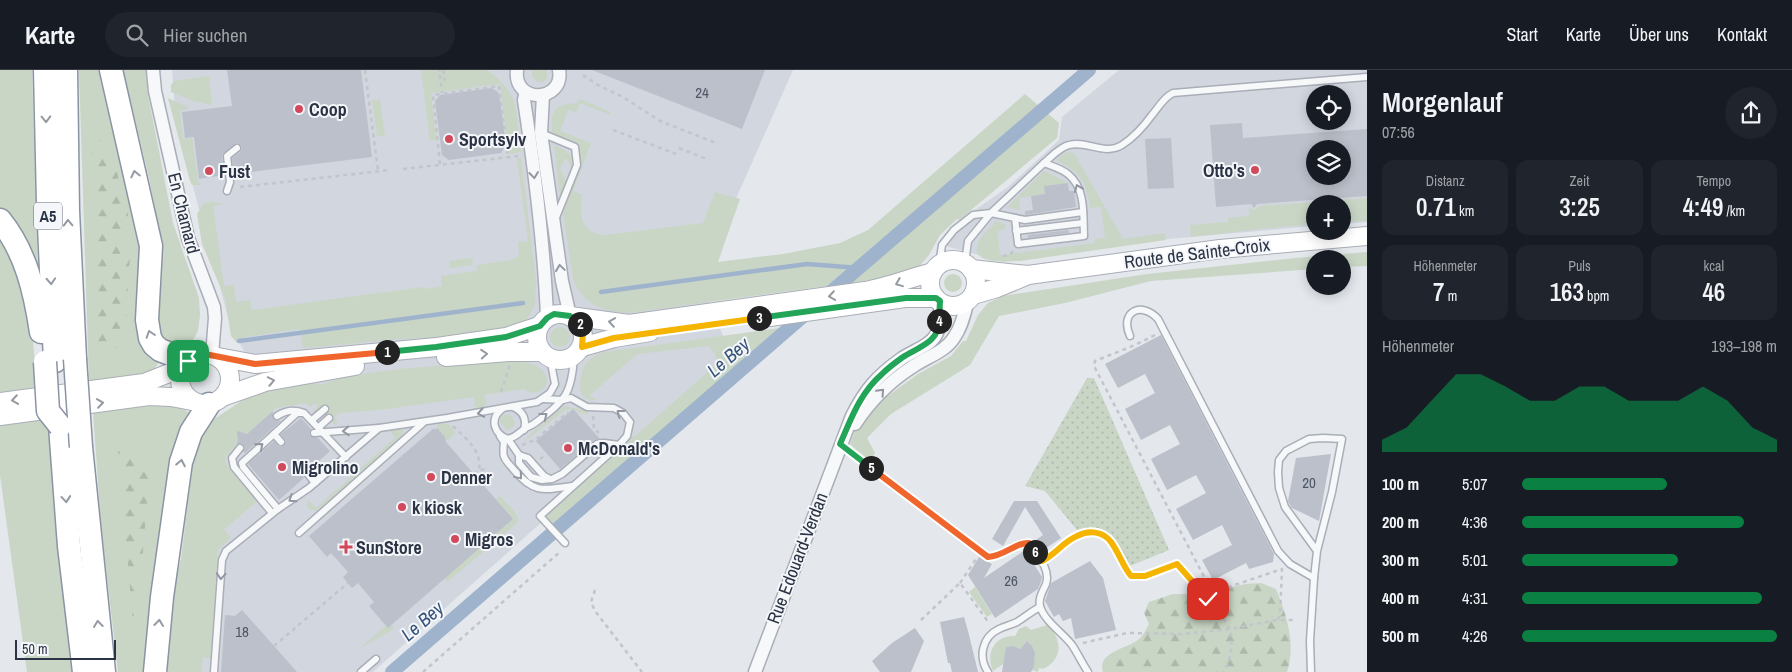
<!DOCTYPE html>
<html lang="de">
<meta charset="utf-8">
<style>
body{margin:0;font-family:"Archivo Narrow",sans-serif;background:#20242c;color:#f1f3f6;height:100vh;display:flex;flex-direction:column;font-size:19px;white-space:nowrap}
*{box-sizing:border-box;margin:0}
p{font-size:16px;color:#9ea1a6}
.icon{flex:none;width:28px;height:28px;fill:none;stroke:currentColor;stroke-width:2;stroke-linecap:round;stroke-linejoin:round}
.map{position:relative;flex:1;overflow:hidden}
.sheet{display:flex;flex-direction:column;background:#171b24;width:425px}
.sheet>*{flex:none}
.tools{position:absolute;left:1306px;top:15px;display:grid;gap:10px}
.tools a{display:grid;place-items:center;width:45px;height:45px;border-radius:50%;background:#171b24;box-shadow:0 2px 12px #0003;font-size:25px}
.scale{position:absolute;left:15px;bottom:12px;width:101px;box-sizing:border-box;padding-left:5px;border:2px solid #2b3445;border-top:0;font-size:14px;line-height:18px;white-space:nowrap;color:#2b3445;-webkit-text-stroke:4px #f4f6f9;paint-order:stroke}
.pin{position:absolute;display:grid;place-items:center;width:42px;height:42px;color:#fff;margin:-21px;border-radius:10px;box-shadow:0 2px 8px #0006}
.km{position:absolute;width:25px;height:25px;margin:-12px;border-radius:50%;background:#222;color:#fff;font-size:14px;line-height:25px;text-align:center}
.round{display:grid;place-items:center;flex:none;width:52px;height:52px;border-radius:26px;background:#20242c}
.summary{display:flex;align-items:center;justify-content:space-between;height:85px;padding:0 15px}
h1{font-size:28px;font-weight:600;line-height:38px}
.metrics{display:grid;grid-template-columns:repeat(3,1fr);gap:8px;height:85px;padding:5px 15px}
.metrics div{display:grid;align-content:center;border-radius:12px;background:#20242c;text-align:center}
.metrics b{font-size:25px;font-weight:600}
.metrics small{font-size:14px;font-weight:400}
.metrics p{font-size:14px}
.chart{height:140px;padding:10px 15px}
.chart p{display:flex;justify-content:space-between}
.chart svg{width:100%;height:90px;margin-top:5px;fill:#0b8043;opacity:.7}
ul{padding:0 15px;list-style:none;font-size:16px}
li{display:grid;grid-template-columns:80px 60px 1fr;align-items:center;height:38px}
li i{height:12px;border-radius:6px;background:#0b8043}
header{display:flex;align-items:center;gap:30px;box-sizing:border-box;height:70px;padding:0 25px;background:#171b24;border-bottom:1px solid #363941}
header strong{font-size:24px}
nav{display:flex;gap:28px;margin-inline-start:auto;font-size:18px}
.search{width:350px;height:45px;background:#20242c;display:flex;align-items:center;gap:12px;box-sizing:border-box;padding:0 18px;border-radius:28px;color:#9ea1a6;font-size:19px}
main{display:flex;flex:1;min-height:0}
.map>svg:first-child{display:block}
.built{fill:#d2d6de;fill-rule:evenodd}
.green{fill:#c9d6c5}
.forest{fill:url(#forest-firs)}
.garden{fill:url(#garden-dots)}
.lines{fill:none;stroke-linecap:round;stroke-linejoin:round}
.stream{stroke:#9fb4cc;stroke-width:4.5}
.canal{stroke:#9fb4cc;stroke-width:14}
.building{fill:#bbc0ca;fill-rule:evenodd}
.lane-casing{stroke:#a9aeb7;stroke-width:9}
.street-casing{stroke:#a9aeb7;stroke-width:15}
.secondary-casing{stroke:#a9aeb7;stroke-width:20}
.highway-casing{stroke:#8b94a3;stroke-width:25}
.path{stroke:#c2c5cb;stroke-width:2.5;stroke-dasharray:4 4;stroke-linecap:butt}
.lane{stroke:#f7f8fa;stroke-width:6}
.street{stroke:#f7f8fa;stroke-width:12}
.secondary{stroke:#fff;stroke-width:18}
.highway{stroke:#fff;stroke-width:22}
.highway-bridge-casing{stroke:#8b94a3;stroke-width:25;stroke-linecap:butt}
.highway-bridge{stroke:#fff;stroke-width:22}
.oneway{stroke:#959aa2}
.oneway2{stroke:#9196a0}
.split-1-casing{stroke:#fff;stroke-width:10}
.split-2-casing{stroke:#fff;stroke-width:10}
.split-3-casing{stroke:#fff;stroke-width:10}
.split-4-casing{stroke:#fff;stroke-width:10}
.split-5-casing{stroke:#fff;stroke-width:10}
.split-6-casing{stroke:#fff;stroke-width:10}
.split-7-casing{stroke:#fff;stroke-width:10}
.split-1{stroke:#f0652b;stroke-width:6}
.split-2{stroke:#22a559;stroke-width:6}
.split-3{stroke:#f5b400;stroke-width:6}
.split-4{stroke:#22a559;stroke-width:6}
.split-5{stroke:#22a559;stroke-width:6}
.split-6{stroke:#f0652b;stroke-width:6}
.split-7{stroke:#f5b400;stroke-width:6}
.poi-dot{fill:#d1495b;stroke:#f4f6f9;stroke-width:2}
.labels{text-anchor:middle;dominant-baseline:central;stroke-width:4;stroke-linejoin:round;paint-order:stroke}
.number-label{font-size:15px;fill:#4f5766}
.shield{fill:#f4f6f9;stroke:#676e7b;stroke-width:1}
.shield-label{font-size:16px;font-weight:bold;fill:#2b3445}
.poi-label{font-size:18px;font-weight:bold;fill:#2b3445;stroke:#f4f6f9;text-anchor:start}
.street-label{font-size:18px;fill:#2b3445;stroke:#f4f6f9}
.water-label{font-size:19px;font-style:italic;fill:#34527a;stroke:#f4f6f9}
</style>
<header>
<strong>Karte</strong>
<div class="search"><svg class="icon" aria-label="search" viewBox="0 0 24 24"><circle cx="10" cy="10" r="6"/><path d="M15 15l6 6"/></svg>Hier suchen</div>
<nav><a>Start</a><a>Karte</a><a>Über uns</a><a>Kontakt</a></nav>
</header>
<main>
<div class="map">
<svg width="1367" height="602" viewBox="0 0 1367 602">
<defs>
<pattern id="forest-firs" width="22" height="20" patternUnits="userSpaceOnUse" patternTransform="scale(1.25)"><rect width="22" height="20" fill="#c9d6c5"/><path d="M5 1l3.5 6h-7zM16 11l3.5 6h-7z" fill="#adb8ab"/></pattern>
<pattern id="garden-dots" width="8" height="8" patternUnits="userSpaceOnUse" patternTransform="scale(1.25)"><rect width="8" height="8" fill="#c9d6c5"/><path d="M2 2h.1M6 6h.1" fill="none" stroke="#adb8ab" stroke-width="1.8" stroke-linecap="round"/></pattern>
</defs>
<rect width="100%" height="100%" fill="#e4e7ec"/>
<g class="built">
<path d="M172 0H793L700 210 732 287 542 452 373 602H202L203 587H211L218 480 224 460 258 431 264 439 226 393 224 387 237 375 236 374 239 371 240 363 247 365 275 338 230 255 176 53Z"/>
<path d="M1119 0H1367V152L1343 154 1342 134H1315V156L1168 169 1004 192 942 175 954 160 959 151 1008 117 1059 70 1062 47ZM1315 24H1342V51H1315ZM1315 79H1342V106H1315Z"/>
</g>
<g class="green">
<path d="M0 0H32L38 203 0 142Z"/>
<path d="M79 0H107L141 151 152 286 158 293 155 299 148 303 89 312Z"/>
<path d="M123 0H146L148 25 173 153 199 228 200 245 198 261 190 275 179 280 157 264C159 234 164 203 160 172 153 114 136 57 123 0Z"/>
<path d="M421 0H487C497 7 509 18 513 30 518 44 519 67 521 82L509 84 500 14 431 23 436 70 430 71Z"/>
<path d="M532 0H547V8L543 12H537L532 6Z"/>
<path d="M209 6 212 35 193 31 171 22V15L174 11Z"/>
<path d="M1025 24 1059 53 1057 68 959 150 957 149 940 165 929 185 918 198 886 208 628 243C602 242 582 234 573 208L563 143 581 96 578 73 552 63C551 40 553 35 577 33L578 30H583L610 42 611 45 580 33 576 42 568 40 560 61 591 73 573 121 582 125C579 146 581 164 606 165L703 153 715 122 740 129 718 192 783 184 840 173 868 160Z"/>
<path d="M168 28 190 38 180 41 183 69 192 68 198 111 201 115H192L190 111Z"/>
<path d="M380 29 385 66H377L372 30Z"/>
<path d="M554 75C565 80 575 84 571 98L567 89H565L560 98 566 112 560 128Z"/>
<path d="M1066 82 1074 83 1123 169 1165 163 1166 170 1020 191C1009 191 973 195 977 177 978 168 990 158 996 151L1006 155V159L997 161 1000 185 1095 173V169L1105 167 1101 137 1090 138C1086 110 1081 104 1057 90Z"/>
<path d="M517 88H521L536 210 535 235 529 246 520 254 501 260 445 267 387 270 303 278 300 259 245 267 238 271 237 273 231 266 225 228 202 174 197 144 204 133 213 132 223 134 213 136 224 216 234 215 236 232 250 230 252 240 423 217 424 219 442 216 441 206 477 201V195L511 190 518 187 519 183 518 172 528 171Z"/>
<path d="M1044 101 1068 113 1044 116 1045 124 1019 128 1020 140 1007 137Z"/>
<path d="M1367 128V151L1343 152 1342 134H1315V154L1269 158 1191 167 1190 155 1228 152V148L1249 146V137L1254 140 1259 136Z"/>
<path d="M0 169C9 183 17 198 22 214 32 247 35 284 36 318L0 323Z"/>
<path d="M1367 182V196L1343 197 1342 189H1315V199L1151 211 1065 233 999 246 970 295 891 344 867 368 875 383 869 392 850 374 855 361 864 346 878 333 918 304 951 286 963 271H966L978 245 988 233 1002 226 1147 204 1296 188Z"/>
<path d="M472 188 473 195 449 198V191Z"/>
<circle cx="953" cy="213" r="9"/>
<path d="M787 257 555 457 547 447V445L630 370 631 367 636 365 718 293 714 282 708 276 637 284 589 326 596 329 594 330C590 330 586 329 583 326 577 319 581 299 587 292 592 287 598 284 604 282Z"/>
<circle cx="560" cy="267" r="10"/>
<path d="M515 291C566 295 546 335 524 319L484 325 486 334 484 337 478 339 475 336 474 327 379 340 339 343 334 347 338 351 335 355 325 344 328 341 323 336 314 343 313 341 318 337 315 333 310 337 306 333 275 338 273 341 246 365 240 363 239 371 236 373 237 375 225 387 226 393 265 438 257 432 224 460 231 468 218 480 211 588 203 587 202 602H163L167 544 181 489 195 376 211 351 252 324 294 313 323 314 346 306 408 298Z"/>
<path d="M140 335C157 335 177 333 191 344L173 379 163 452 146 602H118L101 454 93 342Z"/>
<path d="M565 336 588 341 587 345 572 339 564 341 524 372 531 363Z"/>
<path d="M50 344 74 602H27L0 405V351Z"/>
<path d="M507 344 512 346 515 353 513 357 507 360 499 351 502 346Z"/>
<path d="M438 354H448L453 358 455 364 447 371 437 358Z"/>
<path d="M401 359 404 360 401 368 316 441 309 439 307 435 308 430 316 438 395 368 389 360Z"/>
<path d="M500 426C507 434 518 442 518 452L494 473 490 469 513 449 496 429Z"/>
<path d="M486 472 489 477 447 512 444 508Z"/>
<path d="M975 517 992 544 987 547 969 522Z"/>
<path d="M391 555 394 559 360 578 386 556 388 558Z"/>
<path d="M1047 555C1063 569 1063 590 1043 599L1039 598 1038 602 1032 600C1036 589 1036 580 1027 571L1020 579 1014 576 1007 577 1006 592 993 601C985 583 995 565 1015 566L1019 559 1026 556 1031 560Z"/>
</g>
<g class="forest">
<path d="M131 0H138L140 27 135 26Z"/>
<path d="M99 70 114 86 120 117 130 128 125 171 131 182 128 205 126 273 108 281 98 277 96 94 91 86Z"/>
<path d="M118 381 140 390 149 407 142 494 133 553Z"/>
<path d="M1261 513 1276 519C1287 546 1296 574 1287 602H1103C1097 582 1126 579 1138 570 1143 566 1146 560 1149 554L1144 543 1149 532 1173 524H1200L1245 514Z"/>
</g>
<path class="garden" d="M1087 308H1094L1169 480 1125 498C1120 485 1112 464 1096 462 1091 462 1086 464 1081 465L1045 421 1025 416Z"/>
<g class="lines">
<g class="stream">
<path d="M601 222 807 194 859 198"/>
<path d="M239 271 523 233"/>
</g>
<g class="canal">
<path d="M825 227 1089 0"/>
<path d="M392 602 809 241"/>
</g>
</g>
<g class="building">
<path d="M227 0H361L372 87 234 104 232 88 240 82 242 78 241 75 237 73 222 85 224 105 199 109 194 67 185 68 182 42 232 36Z"/>
<path d="M592 0H765L742 59Z"/>
<path d="M492 18 499 23 506 75 501 83 449 90 442 85 435 31 440 25Z"/>
<path d="M1242 53 1243 68 1367 59V126L1257 134 1254 138 1251 134 1216 137 1210 55ZM1315 79H1342V106H1315Z"/>
<path d="M1171 68 1174 118 1148 119 1145 69Z"/>
<path d="M1068 113 1069 121H1074L1076 137 1025 145V141L1033 140 1031 126 1045 124 1044 116Z"/>
<path d="M1068 160 1069 163 1028 168V165Z"/>
<path d="M1161 265 1274 484 1273 492 1249 499 1246 493 1213 510 1202 490 1232 475 1222 455 1193 470 1176 439 1206 423 1196 405 1167 420 1151 389 1180 374 1170 355 1141 370 1125 339 1155 323 1145 304 1118 318 1105 294Z"/>
<path d="M573 339 600 369 594 370 560 399 536 371Z"/>
<path d="M273 341V349L281 351 245 383 243 382 245 378 243 374H236L238 371 237 361 247 364Z"/>
<path d="M301 348 311 359 309 363 310 366 318 368 330 381 310 399 305 394H300L298 399 304 408 279 430 248 394 274 371 279 377 284 376 286 371 281 364Z"/>
<path d="M434 358 435 360 437 358 445 367 446 372 513 449 388 558 369 536 374 532 358 513 352 518 343 507 348 502 331 483 327 487 309 466Z"/>
<path d="M1331 384 1319 451 1292 438 1290 435 1288 431 1296 388Z"/>
<path d="M1014 431H1037L1061 468 1043 480 1036 470 1043 465 1025 437 1003 476 992 469Z"/>
<path d="M1025 480 1042 507 1041 512 1038 519 995 548 968 505 979 487 992 494 984 508Z"/>
<path d="M1090 491 1103 508 1116 560 1075 569 1071 548 1063 551 1059 544 1054 547 1045 531 1051 513Z"/>
<path d="M242 540 274 576 297 602H221L225 545 235 546Z"/>
<path d="M964 547 968 561 978 602H952L950 593H948L940 552Z"/>
<path d="M915 558 924 571 911 602H880L872 591 892 573Z"/>
<path d="M1027 571 1032 576 1035 583 1034 596 1031 602H1002L1006 577 1014 576 1020 579Z"/>
</g>
<g class="lines">
<g class="lane-casing">
<g id="lane">
<path d="M541 63 575 77 577 95 555 150"/>
<path d="M1044 93C1051 87 1060 77 1069 75 1087 70 1104 86 1122 75 1133 68 1144 56 1152 45 1159 37 1163 28 1173 23L1367 7"/>
<path d="M227 121 230 112 227 86 237 78"/>
<path d="M1015 148 1025 150 1083 142"/>
<path d="M1016 161 1083 153"/>
<path d="M939 195 942 175 954 160 973 145 991 143 1044 93C1052 96 1063 99 1069 105 1086 119 1083 146 1084 166L1018 174 1015 148 991 143 968 171 965 193"/>
<path d="M1130 266C1119 241 1142 231 1158 249L1278 481 1290 494 1314 508 1310 571 1311 602"/>
<path d="M543 329 563 330 571 328 587 337 614 338 623 343 630 352 627 366 619 375 540 446 565 473"/>
<path d="M513 337C523 341 527 349 524 360"/>
<path d="M502 339C489 349 494 364 508 369 516 367 518 364 524 359 527 357 531 356 535 353 565 331 572 324 574 286"/>
<path d="M277 346C286 340 294 339 304 343L346 387"/>
<path d="M312 350 325 339"/>
<path d="M319 357 329 348"/>
<path d="M314 363 379 358"/>
<path d="M274 364 297 343H302"/>
<path d="M500 366 504 372C502 389 504 388 514 400 534 424 544 420 572 416"/>
<path d="M508 369 519 385V393L531 407 542 410 552 409 562 404 597 374 604 373 619 375"/>
<path d="M840 374 988 487C1005 486 1016 471 1029 473 1037 485 1051 499 1046 514 1043 521 1038 528 1040 536 1044 551 1063 563 1072 575 1078 584 1082 593 1088 602"/>
<path d="M240 378 232 388 234 397 272 443"/>
<path d="M519 385 528 388 544 406 550 409"/>
<path d="M303 398 315 413"/>
<path d="M278 439 243 397 242 393 274 364 281 372"/>
<path d="M299 463 423 353"/>
<path d="M1314 508 1317 481 1332 422 1342 369 1323 368 1309 369 1286 381 1279 390 1278 402 1279 418 1285 437 1317 481"/>
<path d="M214 602 222 490 226 481 278 439 309 418 379 358 447 348 537 332 550 323 555 314 550 288"/>
<path d="M361 602 376 589"/>
<path d="M988 602C978 587 982 567 999 559 1005 556 1011 555 1017 552 1025 547 1032 541 1040 537"/>
</g>
</g>
<g class="street-casing">
<g id="street">
<path d="M153 0 155 21 188 168 214 237 215 248 212 285"/>
<path d="M517 0C513 35 565 32 559 0"/>
<path d="M526 22 524 30C535 102 544 175 547 247"/>
<path d="M543 25 541 63 562 211 570 246"/>
<path d="M855 354C870 331 889 312 912 297 926 287 946 282 955 266 962 256 965 242 968 230"/>
<path d="M755 602 852 346C865 320 877 306 901 289 912 281 929 277 936 265 941 255 940 242 940 231"/>
</g>
</g>
<g class="secondary-casing">
<g id="secondary">
<circle cx="953" cy="213" r="23"/>
<path d="M971 199 1028 205 1220 179 1367 166"/>
<path d="M973 225 997 218 1026 206"/>
<circle cx="560" cy="267" r="23"/>
<path d="M570 246 629 254 865 221C888 217 910 208 933 202"/>
<path d="M770 247 905 228H936"/>
<path d="M582 277 614 268 650 262"/>
<circle cx="205" cy="309" r="25"/>
<path d="M218 287 255 294 437 277 506 267 539 256"/>
<path d="M446 287 508 282H542"/>
<path d="M225 326 265 312 355 296"/>
<path d="M0 332 144 313 182 298"/>
<path d="M0 346 149 326 171 327 192 331"/>
</g>
</g>
<g class="highway-casing">
<g id="highway">
<path d="M45 0 48 133 55 291"/>
<path d="M66 0 68 141 75 289"/>
<path d="M111 0 151 176 147 250 150 268 154 275 160 280 188 291"/>
<path d="M0 150C26 182 35 222 41 262"/>
<path d="M60 356 69 476 84 602"/>
<path d="M81 377 104 602"/>
<path d="M155 602 162 527 181 392 191 362 209 334"/>
</g>
</g>
<g class="path">
<path d="M365 0 378 101"/>
<path d="M442 0H439L442 23"/>
<path d="M443 0 445 11"/>
<path d="M583 5 598 15 623 27 660 51 716 73"/>
<path d="M613 60 676 84"/>
<path d="M679 78 709 90"/>
<path d="M440 94 433 25 499 16 508 87"/>
<path d="M403 99 519 86"/>
<path d="M240 117 390 100"/>
<path d="M1003 186 1010 185 1013 181"/>
<path d="M1155 265 1135 275 1095 291 1094 296 1212 522"/>
<path d="M501 322 510 295"/>
<path d="M593 346 594 359 599 363"/>
<path d="M453 356C466 369 482 380 479 400"/>
<path d="M522 375 535 370 567 343 578 344"/>
<path d="M540 389 546 384"/>
<path d="M474 404 479 400 486 399"/>
<path d="M1049 487C1071 470 1095 445 1116 479 1121 488 1124 498 1131 506H1145L1177 494C1191 505 1221 541 1229 558 1234 570 1231 592 1223 602"/>
<path d="M960 513 976 489"/>
<path d="M595 520 591 532 595 541 642 602"/>
<path d="M1205 525 1282 499 1280 546 1277 550"/>
<path d="M921 550 960 513 989 553"/>
<path d="M1083 573 1127 563 1183 564 1230 559 1277 550H1293"/>
<path d="M274 576 348 513"/>
<path d="M423 602 561 481"/>
</g>
<use href="#lane" class="lane"/>
<use href="#street" class="street"/>
<use href="#secondary" class="secondary"/>
<use href="#highway" class="highway"/>
<g class="highway-bridge-casing">
<g id="highway-bridge">
<path d="M75 289 81 377"/>
<path d="M45 292 48 341 60 356"/>
</g>
</g>
<use href="#highway-bridge" class="highway-bridge"/>
</g>
<defs><path id="oneway-chevron" d="M-2-3.5L2.5 0L-2 3.5" fill="none" stroke-width="1.6" stroke-linecap="round" stroke-linejoin="round" transform="scale(1.25)"/></defs>
<g class="oneway">
<use href="#oneway-chevron" transform="translate(46 49) rotate(89)"/>
<use href="#oneway-chevron" transform="translate(135 104) rotate(-103)"/>
<use href="#oneway-chevron" transform="translate(68 153) rotate(-92)"/>
<use href="#oneway-chevron" transform="translate(51 211) rotate(87)"/>
<use href="#oneway-chevron" transform="translate(899 213) rotate(158)"/>
<use href="#oneway-chevron" transform="translate(832 226) rotate(172)"/>
<use href="#oneway-chevron" transform="translate(612 252) rotate(-171)"/>
<use href="#oneway-chevron" transform="translate(150 264) rotate(-108)"/>
<use href="#oneway-chevron" transform="translate(484 284) rotate(-4)"/>
<use href="#oneway-chevron" transform="translate(271 311) rotate(-11)"/>
<use href="#oneway-chevron" transform="translate(15 330) rotate(172)"/>
<use href="#oneway-chevron" transform="translate(100 333) rotate(-8)"/>
<use href="#oneway-chevron" transform="translate(181 393) rotate(-79)"/>
<use href="#oneway-chevron" transform="translate(66 429) rotate(85)"/>
<use href="#oneway-chevron" transform="translate(159 553) rotate(-84)"/>
<use href="#oneway-chevron" transform="translate(98 554) rotate(-97)"/>
</g>
<g class="oneway2">
<use href="#oneway-chevron" transform="translate(534 105) rotate(83)"/>
<use href="#oneway-chevron" transform="translate(1078 118) rotate(-112)"/>
<use href="#oneway-chevron" transform="translate(560 198) rotate(-98)"/>
<use href="#oneway-chevron" transform="translate(881 322) rotate(-47)"/>
<use href="#oneway-chevron" transform="translate(481 343) rotate(170)"/>
<use href="#oneway-chevron" transform="translate(620 343) rotate(-143)"/>
<use href="#oneway-chevron" transform="translate(544 346) rotate(-38)"/>
<use href="#oneway-chevron" transform="translate(346 361) rotate(176)"/>
<use href="#oneway-chevron" transform="translate(260 376) rotate(-40)"/>
<use href="#oneway-chevron" transform="translate(519 406) rotate(50)"/>
<use href="#oneway-chevron" transform="translate(292 429) rotate(147)"/>
<use href="#oneway-chevron" transform="translate(221 506) rotate(94)"/>
</g>
<g class="lines">
<g class="split-1-casing">
<path id="split-1" d="M188 291 199 284H205L255 294 387 282"/>
</g>
<g class="split-2-casing">
<path id="split-2" d="M387 282 436 277 506 267 540 256 547 248 554 244 570 246 580 254"/>
</g>
<g class="split-3-casing">
<path id="split-3" d="M580 254 583 262 582 277 614 268 759 248"/>
</g>
<g class="split-4-casing">
<path id="split-4" d="M759 248 906 228H936L940 231 939 251"/>
</g>
<g class="split-5-casing">
<path id="split-5" d="M871 398 840 374C851 349 860 323 882 304 888 298 896 292 903 287 919 277 939 272 939 251"/>
</g>
<g class="split-6-casing">
<path id="split-6" d="M871 398 988 487C1005 486 1016 472 1029 473L1035 482"/>
</g>
<g class="split-7-casing">
<path id="split-7" d="M1035 482 1042 491C1055 485 1064 471 1077 466 1089 460 1103 461 1111 472 1119 483 1123 496 1131 506H1145L1177 494 1208 529"/>
</g>
<use href="#split-1" class="split-1"/>
<use href="#split-2" class="split-2"/>
<use href="#split-3" class="split-3"/>
<use href="#split-4" class="split-4"/>
<use href="#split-5" class="split-5"/>
<use href="#split-6" class="split-6"/>
<use href="#split-7" class="split-7"/>
</g>
<g class="poi-dot">
<circle cx="299" cy="39" r="5"/>
<circle cx="449" cy="69" r="5"/>
<circle cx="1255" cy="100" r="5"/>
<circle cx="209" cy="101" r="5"/>
<circle cx="568" cy="378" r="5"/>
<circle cx="282" cy="397" r="5"/>
<circle cx="431" cy="407" r="5"/>
<circle cx="402" cy="437" r="5"/>
<circle cx="455" cy="469" r="5"/>
<path d="M343.5 469.5h5v5h5v5h-5v5h-5v-5h-5v-5h5z"/>
</g>
<g class="labels">
<g class="number-label">
<text x="702" y="22">24</text>
<text x="1309" y="412">20</text>
<text x="1011" y="510">26</text>
<text x="242" y="561">18</text>
</g>
<rect class="shield" x="34" y="132.5" width="28" height="27" rx="4"/>
<g class="shield-label">
<text x="48" y="146">A5</text>
</g>
<g class="poi-label">
<text x="309" y="39">Coop</text>
<text x="459" y="69">Sportsylv</text>
<text x="1245" y="100" text-anchor="end">Otto's</text>
<text x="219" y="101">Fust</text>
<text x="578" y="378">McDonald's</text>
<text x="292" y="397">Migrolino</text>
<text x="441" y="407">Denner</text>
<text x="412" y="437">k kiosk</text>
<text x="465" y="469">Migros</text>
<text x="356" y="477">SunStore</text>
</g>
<g class="street-label">
<text transform="translate(184 143) rotate(76)">En Chamard</text>
<text transform="translate(1197 183) rotate(-7)">Route de Sainte-Croix</text>
<text transform="translate(797 488) rotate(-69)">Rue Edouard-Verdan</text>
</g>
<g class="water-label">
<text transform="translate(728 287) rotate(-41)">Le Bey</text>
<text transform="translate(422 551) rotate(-41)">Le Bey</text>
</g>
</g>
</svg>
<div class="tools">
<a><svg class="icon" aria-label="locate" viewBox="0 0 24 24"><circle cx="12" cy="12" r="6"/><path d="M12 2v4M12 18v4M2 12h4M18 12h4"/></svg></a>
<a><svg class="icon" aria-label="layers" viewBox="0 0 24 24"><path d="M12 4l9 5-9 5-9-5zM3 14l9 5 9-5"/></svg></a>
<a>+</a>
<a>−</a>
</div>
<div class="scale">50 m</div>
<div class="pin" style="left:188px;top:291px;background:#1e9e55"><svg class="icon" aria-label="arrive" viewBox="0 0 24 24"><path d="M6 21V4h12l-3 4 3 4H6"/></svg></div>
<div class="pin" style="left:1208px;top:529px;background:#d93025"><svg class="icon" aria-label="check" viewBox="0 0 24 24"><path d="M5 12l5 5 9-10"/></svg></div>
<b class="km" style="left:387px;top:282px">1</b>
<b class="km" style="left:580px;top:254px">2</b>
<b class="km" style="left:759px;top:248px">3</b>
<b class="km" style="left:939px;top:251px">4</b>
<b class="km" style="left:871px;top:398px">5</b>
<b class="km" style="left:1035px;top:482px">6</b>
</div>
<section class="sheet">
<div class="summary"><div><h1>Morgenlauf</h1><p>07:56</p></div><a class="round"><svg class="icon" aria-label="share" viewBox="0 0 24 24"><path d="M12 15V3M7 8l5-5 5 5M5 13v7h14v-7"/></svg></a></div>
<div class="metrics">
<div><p>Distanz</p><b>0.71<small> km</small></b></div>
<div><p>Zeit</p><b>3:25</b></div>
<div><p>Tempo</p><b>4:49<small> /km</small></b></div>
</div>
<div class="metrics">
<div><p>Höhenmeter</p><b>7<small> m</small></b></div>
<div><p>Puls</p><b>163<small> bpm</small></b></div>
<div><p>kcal</p><b>46</b></div>
</div>
<div class="chart"><p><span>Höhenmeter</span>193–198 m</p>
<svg viewBox="0 0 160 44" preserveAspectRatio="none"><path d="M0 44V38L10 32L20 19L30 6L40 6L50 12L60 19L70 19L80 12L90 12L100 19L110 19L120 19L130 12L140 19L150 32L160 38V44z"/></svg>
</div>
<ul>
<li><b>100 m</b>5:07<i style="width:57%"></i></li>
<li><b>200 m</b>4:36<i style="width:87%"></i></li>
<li><b>300 m</b>5:01<i style="width:61%"></i></li>
<li><b>400 m</b>4:31<i style="width:94%"></i></li>
<li><b>500 m</b>4:26<i style="width:100%"></i></li>
</ul>
</section>
</main>
